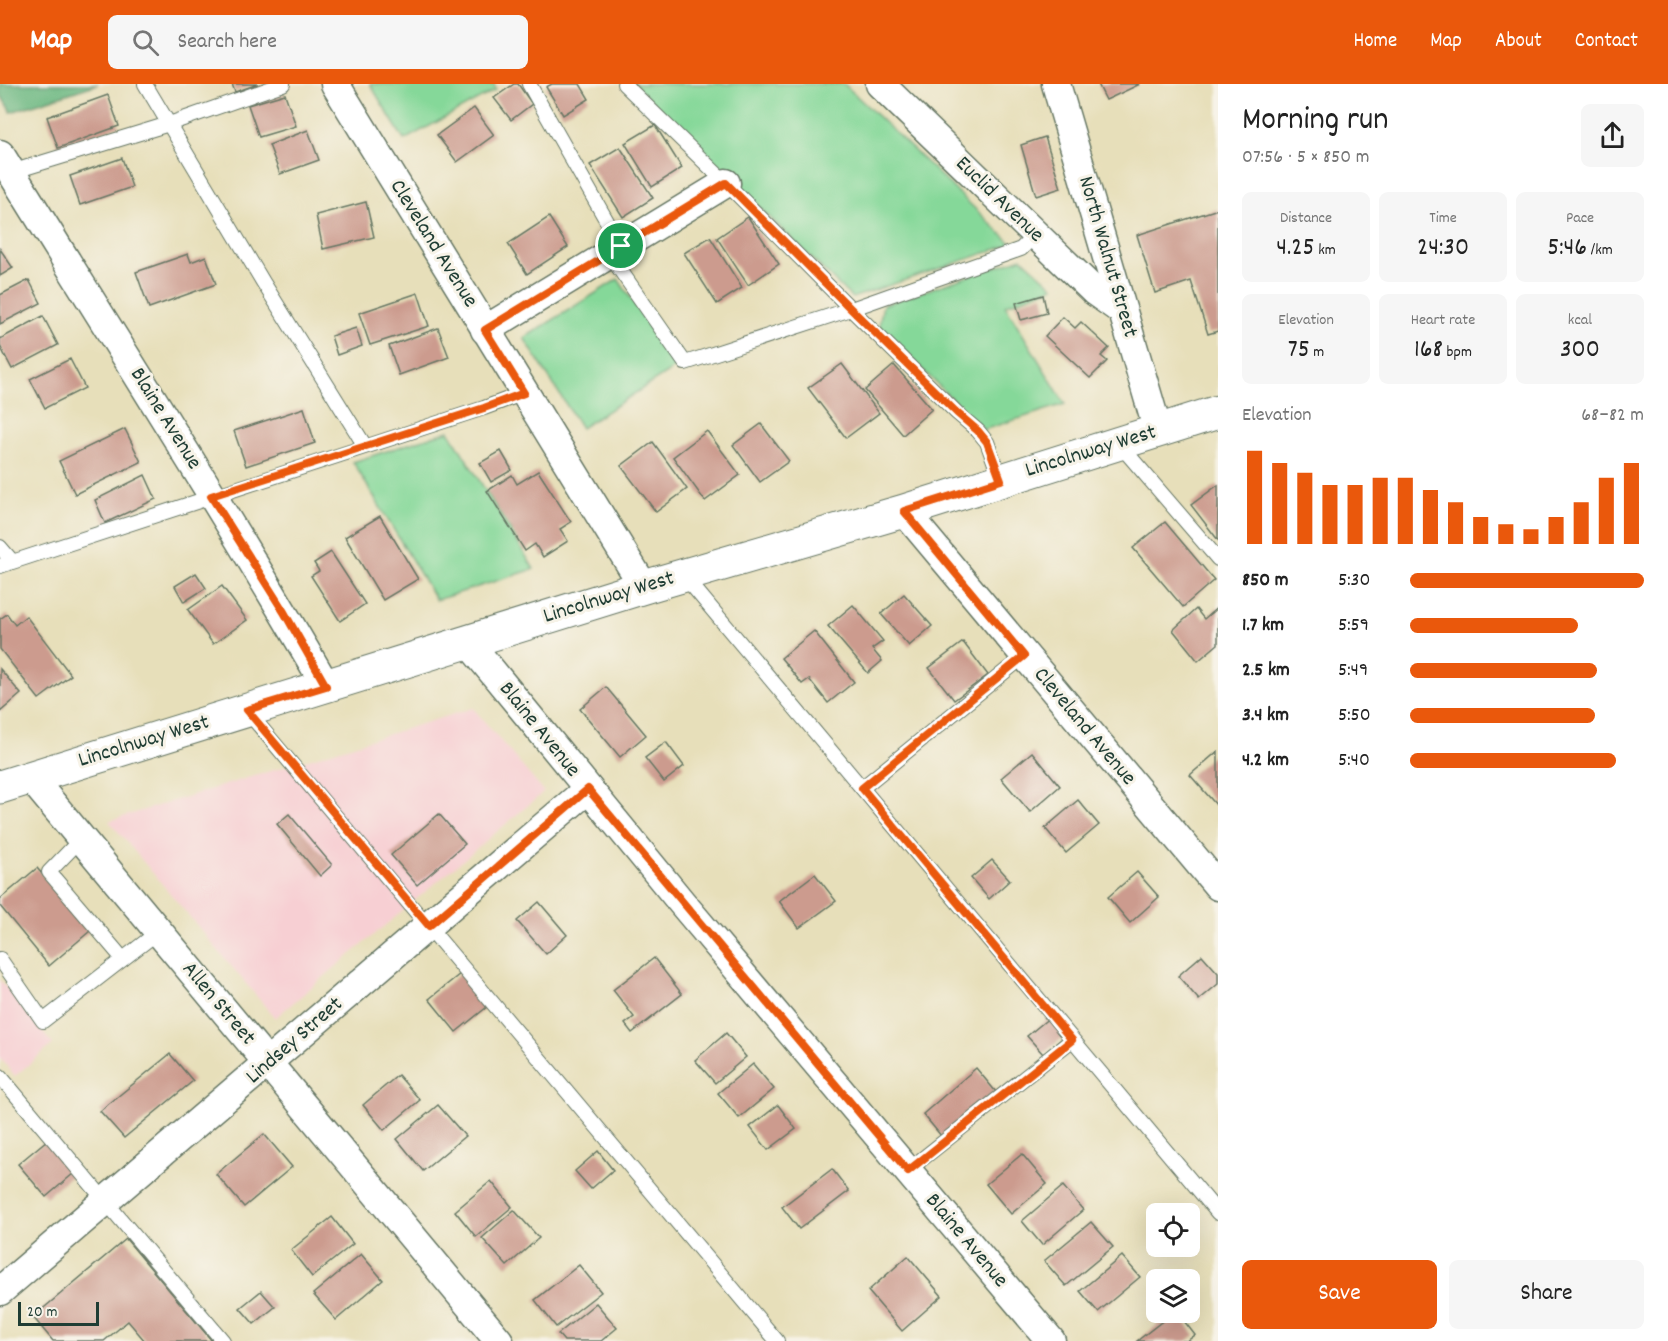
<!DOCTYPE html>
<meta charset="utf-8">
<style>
body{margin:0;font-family:Dekko,sans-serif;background:#f6f6f6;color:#222;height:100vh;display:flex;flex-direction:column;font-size:22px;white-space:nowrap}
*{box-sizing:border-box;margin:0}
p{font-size:20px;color:#767676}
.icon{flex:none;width:33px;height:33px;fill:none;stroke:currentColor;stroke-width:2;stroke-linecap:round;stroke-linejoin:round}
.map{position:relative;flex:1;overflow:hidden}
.side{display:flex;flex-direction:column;background:#fff;width:450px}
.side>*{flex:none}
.tools{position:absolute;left:1146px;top:1119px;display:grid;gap:12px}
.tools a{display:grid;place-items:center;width:54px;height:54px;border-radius:9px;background:#fff;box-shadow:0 6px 24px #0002;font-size:30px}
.scale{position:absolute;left:18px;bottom:15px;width:81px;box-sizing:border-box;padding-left:6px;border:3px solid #1f3d34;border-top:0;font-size:16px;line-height:21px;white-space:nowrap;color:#1f3d34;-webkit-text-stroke:4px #f7f3e8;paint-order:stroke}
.pin{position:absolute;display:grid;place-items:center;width:51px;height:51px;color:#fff;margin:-26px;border:3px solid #fff;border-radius:50%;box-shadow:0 2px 6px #0007}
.round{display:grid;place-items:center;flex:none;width:63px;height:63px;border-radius:9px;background:#f6f6f6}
.head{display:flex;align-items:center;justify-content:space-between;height:102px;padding:0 24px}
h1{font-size:33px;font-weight:600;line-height:45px}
.figures{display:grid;grid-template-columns:repeat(3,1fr);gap:9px;height:102px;padding:6px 24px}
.figures div{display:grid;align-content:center;border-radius:9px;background:#f6f6f6;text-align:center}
.figures b{font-size:26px;font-weight:600}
.figures small{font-size:16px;font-weight:400}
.figures p{font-size:16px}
.chart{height:168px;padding:12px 24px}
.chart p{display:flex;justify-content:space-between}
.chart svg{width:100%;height:108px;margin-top:6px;stroke:#ea580c;stroke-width:6}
.primary-button{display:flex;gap:12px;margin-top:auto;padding:12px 24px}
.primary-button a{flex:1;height:69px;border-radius:9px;background:#ea580c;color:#fff;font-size:24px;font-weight:600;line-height:69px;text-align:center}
.primary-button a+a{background:#f6f6f6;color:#222}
ul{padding:0 24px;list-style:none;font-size:20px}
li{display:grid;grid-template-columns:96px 72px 1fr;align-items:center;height:45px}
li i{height:15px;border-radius:8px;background:#ea580c}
header{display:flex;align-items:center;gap:36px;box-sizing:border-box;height:84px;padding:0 30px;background:#ea580c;color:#fff}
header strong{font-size:28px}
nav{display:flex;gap:33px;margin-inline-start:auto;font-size:21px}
.search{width:420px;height:54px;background:#f6f6f6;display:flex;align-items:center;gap:15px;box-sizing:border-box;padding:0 21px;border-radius:9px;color:#767676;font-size:22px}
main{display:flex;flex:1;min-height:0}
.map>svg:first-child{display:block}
.built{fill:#f7cfd3}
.green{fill:#85d899;stroke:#528a66;stroke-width:1.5}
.forest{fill:#6cb881;stroke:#467a5a;stroke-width:1.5}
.building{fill:#cc9b8e}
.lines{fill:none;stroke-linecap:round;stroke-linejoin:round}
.lane-casing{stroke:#657663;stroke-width:16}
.street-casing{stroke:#657663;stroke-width:31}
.primary-casing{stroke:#657663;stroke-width:35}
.lane{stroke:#fff;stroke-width:14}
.street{stroke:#fff;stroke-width:28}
.primary{stroke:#fff;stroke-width:33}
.route-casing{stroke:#fff;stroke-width:12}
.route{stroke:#ea580c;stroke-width:8}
.labels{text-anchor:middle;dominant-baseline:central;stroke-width:6;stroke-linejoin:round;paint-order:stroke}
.street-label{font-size:22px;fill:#1f3d34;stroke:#f7f3e8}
</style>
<header>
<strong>Map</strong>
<div class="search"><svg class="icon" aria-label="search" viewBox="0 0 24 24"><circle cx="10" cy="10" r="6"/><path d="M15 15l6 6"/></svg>Search here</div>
<nav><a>Home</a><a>Map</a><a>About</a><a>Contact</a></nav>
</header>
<main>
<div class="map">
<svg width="1218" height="1257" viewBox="0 0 1218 1257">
<rect width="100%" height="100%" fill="#f7f3e8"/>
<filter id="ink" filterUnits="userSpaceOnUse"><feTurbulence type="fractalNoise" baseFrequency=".0167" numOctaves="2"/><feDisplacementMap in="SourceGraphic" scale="12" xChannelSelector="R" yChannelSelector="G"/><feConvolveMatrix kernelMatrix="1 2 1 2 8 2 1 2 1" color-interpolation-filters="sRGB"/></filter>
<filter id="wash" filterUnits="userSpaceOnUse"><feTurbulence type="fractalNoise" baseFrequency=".008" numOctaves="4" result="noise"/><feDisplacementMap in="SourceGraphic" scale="24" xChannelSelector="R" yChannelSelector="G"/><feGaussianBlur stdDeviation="1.35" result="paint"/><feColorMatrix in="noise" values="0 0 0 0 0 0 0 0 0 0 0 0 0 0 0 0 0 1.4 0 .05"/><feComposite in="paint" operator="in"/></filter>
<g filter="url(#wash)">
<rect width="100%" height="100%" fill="#e7dfba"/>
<g class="built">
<path d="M473 624 544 708 275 934 109 737Z"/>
<path d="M0 896 53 960 15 992 0 974Z"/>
</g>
<g class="green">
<path d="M370 0H494L496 6 404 56Z"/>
<path d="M634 0H844L1012 160 852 214Z"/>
<path d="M1022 174 1054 203 1005 221 1065 320 983 346 879 242 883 221Z"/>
<path d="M618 195 676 283 581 344 524 254Z"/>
<path d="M449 347 534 485 436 516 353 378Z"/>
</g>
<path class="forest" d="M0 0H98L11 28 0 10Z"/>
<g id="blocks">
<g class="building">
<path d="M232 0H258L235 8Z"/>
<path d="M514 0H518L532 20 511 36 494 14Z"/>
<path d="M552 0H580L589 15 563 31 546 3Z"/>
<path d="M1098 0H1140L1106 16Z"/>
<path d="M285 10 296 42 259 53 248 21Z"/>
<path d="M108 11 119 42 58 64 47 33Z"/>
<path d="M474 24 494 51 457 78 437 51Z"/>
<path d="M655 41 682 84 652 103 625 59Z"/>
<path d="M308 46 319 76 280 90 269 61Z"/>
<path d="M1045 53 1061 104 1036 112 1021 61Z"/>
<path d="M620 63 653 114 623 133 590 81Z"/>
<path d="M122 74 132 103 80 121 70 92Z"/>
<path d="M366 118 374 153 323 165 316 131Z"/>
<path d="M1218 125V247L1208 250 1191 197 1155 209 1137 151Z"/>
<path d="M549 133 568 163 527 190 508 160Z"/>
<path d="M748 133 779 180 748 201 717 154Z"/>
<path d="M710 153 742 204 717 220 684 169Z"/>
<path d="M0 165 13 184 0 192Z"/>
<path d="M188 170 191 178 206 172 216 200 149 224 136 188Z"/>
<path d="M29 196 41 219 0 240V211Z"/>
<path d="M418 209 429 242 370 261 359 229Z"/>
<path d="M1043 211 1047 229 1021 236 1016 219Z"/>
<path d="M43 232 58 261 12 285 0 262V255Z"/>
<path d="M1063 233 1075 244 1081 238 1109 264 1101 272 1107 277 1090 294 1045 252Z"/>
<path d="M356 244 362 262 337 271 331 252Z"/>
<path d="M438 244 449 273 399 291 389 262Z"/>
<path d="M70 275 85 304 45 324 30 295Z"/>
<path d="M842 280 879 329 846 354 808 304Z"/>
<path d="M894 281 932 325 903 351 865 306Z"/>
<path d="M304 324 315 359 246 382 234 347Z"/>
<path d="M761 340 789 377 760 398 733 361Z"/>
<path d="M125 345 141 378 75 410 59 377Z"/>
<path d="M707 347 740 391 705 417 673 373Z"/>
<path d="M653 358 687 405 656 428 621 382Z"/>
<path d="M501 367 512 386 491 398 480 379Z"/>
<path d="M538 387 571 438 560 445 568 457 543 473 535 460 525 467 487 407 512 391 517 400Z"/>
<path d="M145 391 156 415 105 439 95 416Z"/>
<path d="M1218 401V456L1191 421Z"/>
<path d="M380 432 418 495 383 516 345 453Z"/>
<path d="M1165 438 1214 496 1183 523 1133 464Z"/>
<path d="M331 468 365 520 340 537 311 492 319 487 314 479Z"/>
<path d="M196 489 206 504 184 518 175 502Z"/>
<path d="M222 502 247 536 213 560 188 526Z"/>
<path d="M904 510 932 542 909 562 881 530Z"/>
<path d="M853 521 883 557 872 565 882 577 868 589 828 542Z"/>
<path d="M1218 523V560L1198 577 1173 546 1196 525 1204 535Z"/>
<path d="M7 530 15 541 26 532 71 591 39 615 0 565V535Z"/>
<path d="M814 547 854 598 828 619 809 595 802 600 781 574Z"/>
<path d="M963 558 988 591 954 616 929 584Z"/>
<path d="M0 585 21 610 0 628Z"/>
<path d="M606 603 646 651 620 673 580 625Z"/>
<path d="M666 658 684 682 664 698 645 674Z"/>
<path d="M1218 667V723L1190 691Z"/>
<path d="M1032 668 1060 702 1030 728 1001 694Z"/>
<path d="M1078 716 1099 741 1066 769 1045 744Z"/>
<path d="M289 730 332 781 320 792 277 740Z"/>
<path d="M439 730 465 760 417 801 391 771Z"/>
<path d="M992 776 1010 796 989 815 971 794Z"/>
<path d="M37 784 90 847 49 882 0 822V815Z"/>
<path d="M1137 788 1159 813 1130 839 1108 813Z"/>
<path d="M815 790 836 817 799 844 779 817Z"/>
<path d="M539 818 567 851 546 870 517 837Z"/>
<path d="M1202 871 1218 889V900L1199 916 1178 892Z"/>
<path d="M654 874 682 910 632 949 625 940 634 933 613 906Z"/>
<path d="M460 890 487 923 456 948 429 915Z"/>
<path d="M1050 933 1066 951 1043 970 1027 952Z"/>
<path d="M726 949 746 973 715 999 695 976Z"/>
<path d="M170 970 193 997 124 1054 100 1027Z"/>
<path d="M753 980 774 1005 739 1034 718 1009Z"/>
<path d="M976 984 996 1008 942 1053 923 1030Z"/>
<path d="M398 991 420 1016 384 1046 363 1021Z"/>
<path d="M438 1021 465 1052 423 1087 397 1055Z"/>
<path d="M778 1021 796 1045 768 1066 750 1043Z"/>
<path d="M264 1050 292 1083 244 1123 216 1090Z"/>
<path d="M47 1056 74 1089 46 1113 18 1080Z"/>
<path d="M598 1067 613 1086 591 1105 575 1087Z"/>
<path d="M1022 1070 1047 1100 1011 1130 986 1100Z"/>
<path d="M832 1085 849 1107 799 1145 782 1123Z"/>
<path d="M491 1097 512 1123 476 1153 455 1127Z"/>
<path d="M1063 1102 1083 1126 1042 1161 1022 1137Z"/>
<path d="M514 1126 539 1154 507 1182 482 1154Z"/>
<path d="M332 1133 353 1160 312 1193 291 1166Z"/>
<path d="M1091 1138 1113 1163 1066 1202 1044 1177Z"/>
<path d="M126 1155 212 1257H145L128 1237 104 1257H53L33 1233Z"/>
<path d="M361 1170 383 1196 336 1236 313 1210Z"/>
<path d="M908 1172 942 1212 902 1247 868 1207Z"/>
<path d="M1122 1172 1140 1193 1098 1228 1080 1207Z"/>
<path d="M579 1181 601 1208 556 1243 535 1216Z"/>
<path d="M261 1207 275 1223 254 1240 240 1224Z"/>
<path d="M596 1219 617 1244 601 1257H564L558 1250Z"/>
<path d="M1174 1228H1177L1195 1251 1187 1257H1137Z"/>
</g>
</g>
</g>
<g filter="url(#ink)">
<use href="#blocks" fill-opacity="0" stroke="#657663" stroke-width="1.5"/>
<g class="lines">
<g class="lane-casing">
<g id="lane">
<path d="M145 0 263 198 365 362"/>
<path d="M529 0 621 162"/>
<path d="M624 0 726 99 851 225 957 329 978 347 987 358 1001 396"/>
<path d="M8 89 169 40 283 0"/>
<path d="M609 170 685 279 851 225 1021 165 1035 151"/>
<path d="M1120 361 1218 475"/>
<path d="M0 463 12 477"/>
<path d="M0 482 484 324 524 309"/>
<path d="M685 493 1218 1129"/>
<path d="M247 627 777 1257"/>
<path d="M862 704 1024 572"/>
<path d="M81 755 49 788 123 875"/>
<path d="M0 875 43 937 158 848"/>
<path d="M0 992 223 1257"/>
<path d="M907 1087 1072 956"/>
</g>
</g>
<g class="street-casing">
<g id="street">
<path d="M335 0 644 503"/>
<path d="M880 0 1094 207 1122 227"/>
<path d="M1056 0 1158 347"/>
<path d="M0 70C109 247 222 422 326 602"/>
<path d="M485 246 726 99"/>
<path d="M904 427 1218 802"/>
<path d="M468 558 682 819 1051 1257"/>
<path d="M31 694 499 1257"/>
<path d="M0 1207 588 705"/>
</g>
</g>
<g class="primary-casing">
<path id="primary" d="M0 703 644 503 904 427 1218 328"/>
</g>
<use href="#lane" class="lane"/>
<use href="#street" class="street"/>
<use href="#primary" class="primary"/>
</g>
</g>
<g class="lines" filter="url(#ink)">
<g class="route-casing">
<path id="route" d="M726 99 851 225 957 329 978 347 987 358 1001 396 904 427 1024 572 862 704 1072 956 908 1087 588 705 429 842 247 626 326 602 284 528 211 412 484 324 524 309 485 246Z"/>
</g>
<use href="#route" class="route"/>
</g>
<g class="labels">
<g class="street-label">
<text transform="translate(999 116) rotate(44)">Euclid Avenue</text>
<text transform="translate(433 160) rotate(58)">Cleveland Avenue</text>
<text transform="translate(1107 173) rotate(74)">North Walnut Street</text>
<text transform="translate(165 335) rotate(58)">Blaine Avenue</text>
<text transform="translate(1091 368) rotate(-17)">Lincolnway West</text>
<text transform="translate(609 514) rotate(-17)">Lincolnway West</text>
<text transform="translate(1084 643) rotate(50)">Cleveland Avenue</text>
<text transform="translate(539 646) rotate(51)">Blaine Avenue</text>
<text transform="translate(144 658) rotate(-17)">Lincolnway West</text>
<text transform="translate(218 920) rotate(50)">Allen Street</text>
<text transform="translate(295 957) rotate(-41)">Lindsey Street</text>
<text transform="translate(966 1157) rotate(50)">Blaine Avenue</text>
</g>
</g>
</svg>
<div class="tools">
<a><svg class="icon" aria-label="locate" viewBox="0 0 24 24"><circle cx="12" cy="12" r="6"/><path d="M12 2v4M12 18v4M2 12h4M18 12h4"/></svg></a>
<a><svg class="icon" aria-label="layers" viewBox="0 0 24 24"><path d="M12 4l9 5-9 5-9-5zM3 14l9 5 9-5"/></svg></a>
</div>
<div class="scale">20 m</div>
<div class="pin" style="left:621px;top:162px;background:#1e9e55"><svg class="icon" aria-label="arrive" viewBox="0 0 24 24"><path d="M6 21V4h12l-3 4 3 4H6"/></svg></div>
</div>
<section class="side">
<div class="head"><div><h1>Morning run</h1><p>07:56 · 5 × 850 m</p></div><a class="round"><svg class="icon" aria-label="share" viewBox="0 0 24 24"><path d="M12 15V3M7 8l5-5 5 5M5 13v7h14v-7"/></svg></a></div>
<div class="figures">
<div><p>Distance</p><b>4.25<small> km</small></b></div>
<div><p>Time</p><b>24:30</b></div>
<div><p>Pace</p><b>5:46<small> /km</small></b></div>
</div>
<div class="figures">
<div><p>Elevation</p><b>75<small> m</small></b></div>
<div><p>Heart rate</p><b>168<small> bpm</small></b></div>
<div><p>kcal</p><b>300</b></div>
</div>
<div class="chart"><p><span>Elevation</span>68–82 m</p>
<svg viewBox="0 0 160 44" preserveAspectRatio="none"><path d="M5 44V6M15 44V11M25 44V15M35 44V20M45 44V20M55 44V17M65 44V17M75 44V22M85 44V27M95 44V33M105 44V36M115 44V38M125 44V33M135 44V27M145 44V17M155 44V11"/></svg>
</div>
<ul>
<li><b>850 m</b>5:30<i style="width:100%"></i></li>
<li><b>1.7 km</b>5:59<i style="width:72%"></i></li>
<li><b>2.5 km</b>5:49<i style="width:80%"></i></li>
<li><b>3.4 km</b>5:50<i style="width:79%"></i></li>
<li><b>4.2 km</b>5:40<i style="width:88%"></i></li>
</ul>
<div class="primary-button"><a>Save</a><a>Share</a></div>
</section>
</main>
